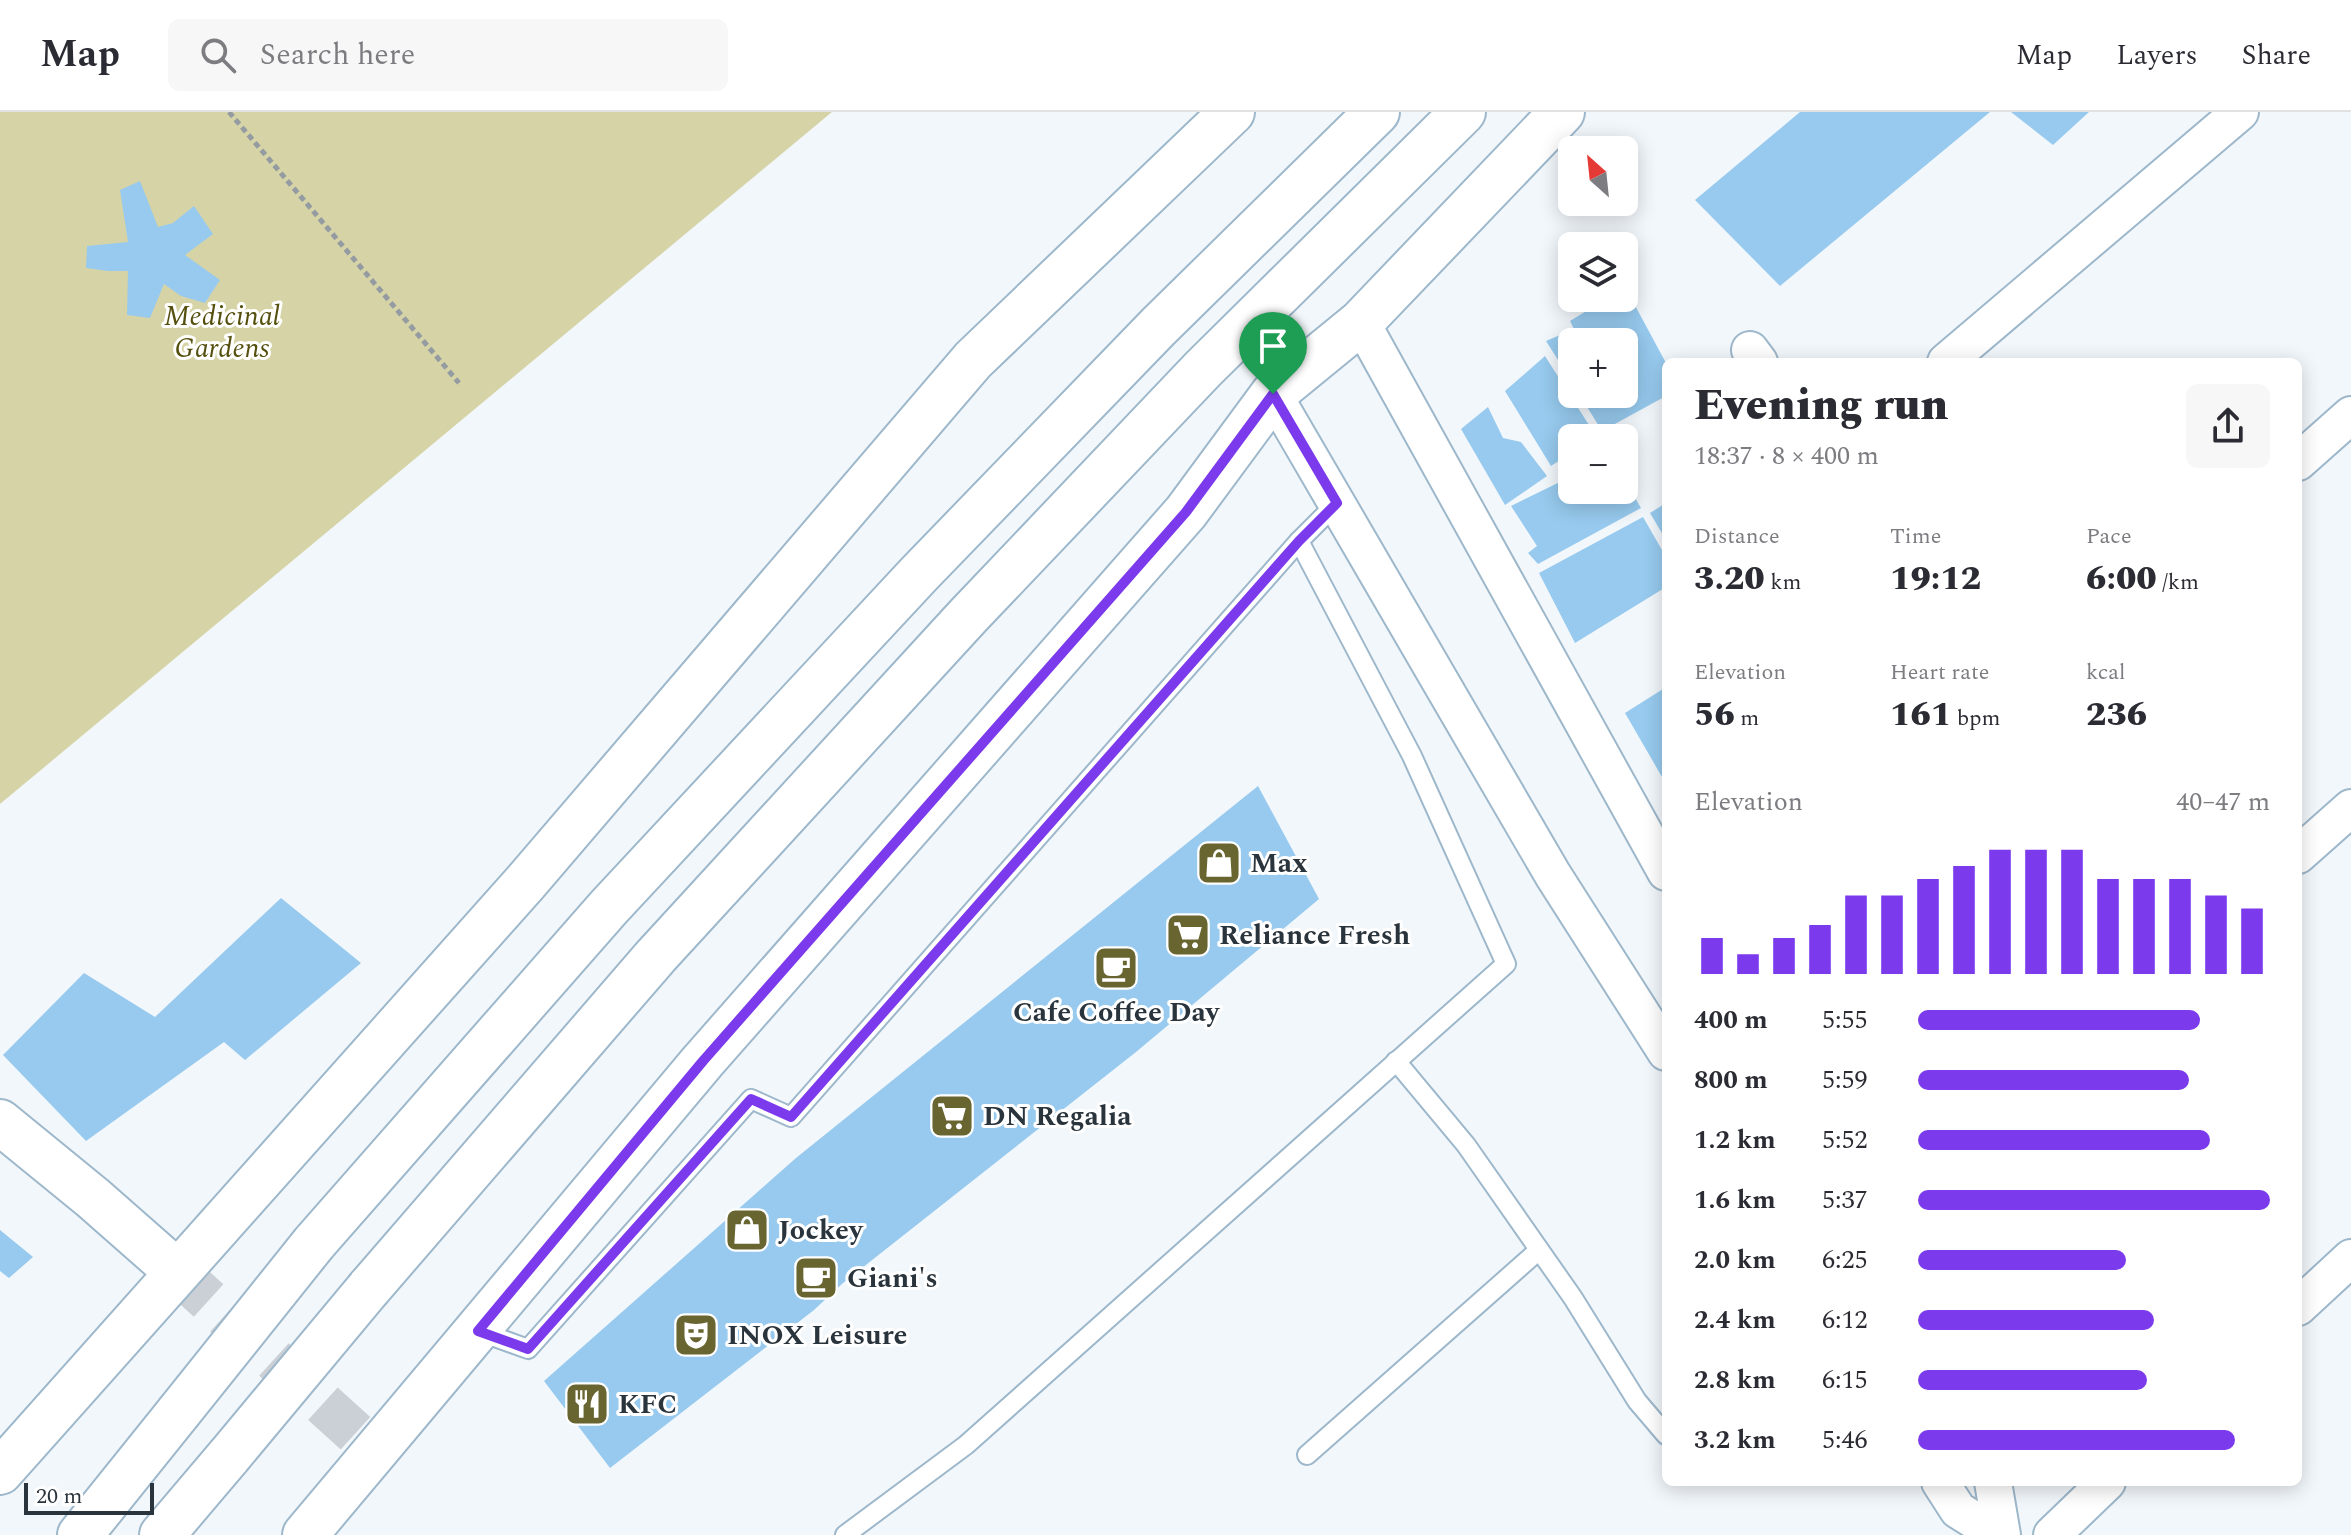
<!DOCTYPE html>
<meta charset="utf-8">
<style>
body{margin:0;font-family:Spectral,serif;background:#f7f7f7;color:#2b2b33;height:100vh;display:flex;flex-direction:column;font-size:30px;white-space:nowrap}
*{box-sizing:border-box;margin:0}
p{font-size:26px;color:#7c7c81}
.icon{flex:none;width:44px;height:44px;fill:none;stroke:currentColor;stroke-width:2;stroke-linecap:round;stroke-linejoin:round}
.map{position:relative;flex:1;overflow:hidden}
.sheet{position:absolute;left:1662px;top:246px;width:640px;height:1128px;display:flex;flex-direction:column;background:#fff;border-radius:12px;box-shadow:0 4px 20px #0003}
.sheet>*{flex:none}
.needle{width:52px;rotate:333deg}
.tools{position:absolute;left:1558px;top:24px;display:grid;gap:16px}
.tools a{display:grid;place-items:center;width:80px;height:80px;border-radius:12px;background:#fff;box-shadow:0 4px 20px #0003;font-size:40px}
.scale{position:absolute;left:24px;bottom:20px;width:130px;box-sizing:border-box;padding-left:8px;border:4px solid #2a343c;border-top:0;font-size:22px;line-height:28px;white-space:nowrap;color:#2a343c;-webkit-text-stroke:6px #fff;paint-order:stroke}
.pin{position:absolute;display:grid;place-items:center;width:68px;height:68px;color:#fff;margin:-82px -34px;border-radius:50% 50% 50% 0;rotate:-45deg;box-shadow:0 0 8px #0007}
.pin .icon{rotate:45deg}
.round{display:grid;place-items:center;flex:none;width:84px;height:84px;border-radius:12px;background:#f7f7f7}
.headline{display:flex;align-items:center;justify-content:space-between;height:136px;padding:0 32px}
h1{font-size:44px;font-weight:800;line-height:60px}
.figures{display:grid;grid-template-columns:repeat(3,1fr);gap:12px;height:136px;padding:8px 32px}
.figures div{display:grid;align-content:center}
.figures b{font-size:34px;font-weight:800}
.figures small{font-size:22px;font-weight:400}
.figures p{font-size:22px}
.chart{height:224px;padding:16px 32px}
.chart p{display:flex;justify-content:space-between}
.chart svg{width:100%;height:144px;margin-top:8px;stroke:#7c3aed;stroke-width:6}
ul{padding:0 32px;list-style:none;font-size:26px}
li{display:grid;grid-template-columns:128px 96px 1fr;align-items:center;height:60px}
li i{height:20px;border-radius:10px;background:#7c3aed}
header{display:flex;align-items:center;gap:48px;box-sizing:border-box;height:112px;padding:0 40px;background:#fff;border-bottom:2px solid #e1e1e2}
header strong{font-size:38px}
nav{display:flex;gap:44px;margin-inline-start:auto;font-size:28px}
.search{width:560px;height:72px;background:#f7f7f7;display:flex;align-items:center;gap:20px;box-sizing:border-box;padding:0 28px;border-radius:12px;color:#7c7c81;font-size:30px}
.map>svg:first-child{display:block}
.green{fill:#d6d4a7}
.building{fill:#97caee}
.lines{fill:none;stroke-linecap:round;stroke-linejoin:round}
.tertiary-tunnel{stroke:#cad0d5;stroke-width:44;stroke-dasharray:44 22;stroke-linecap:butt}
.service-casing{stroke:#9db7cb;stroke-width:22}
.minor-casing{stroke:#9db7cb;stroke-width:40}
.tertiary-casing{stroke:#9db7cb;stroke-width:48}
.trunk-casing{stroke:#9db7cb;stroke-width:48}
.path{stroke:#949ba1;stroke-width:5;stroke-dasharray:6 4;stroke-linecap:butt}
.service{stroke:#fff;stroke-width:18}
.minor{stroke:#fff;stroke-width:36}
.tertiary{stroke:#fff;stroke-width:44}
.trunk{stroke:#fff;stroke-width:44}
.trunk-bridge-casing{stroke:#9db7cb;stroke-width:48;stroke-linecap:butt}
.trunk-bridge{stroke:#fff;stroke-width:44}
.route-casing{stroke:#fff;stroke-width:16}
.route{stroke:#7c3aed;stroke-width:10}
.labels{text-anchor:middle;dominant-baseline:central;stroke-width:6;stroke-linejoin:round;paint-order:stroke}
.park-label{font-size:28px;font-style:italic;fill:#544f0c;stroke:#fff}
.poi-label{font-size:28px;font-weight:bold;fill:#2a343c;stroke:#fff;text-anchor:start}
</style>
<header>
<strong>Map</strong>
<div class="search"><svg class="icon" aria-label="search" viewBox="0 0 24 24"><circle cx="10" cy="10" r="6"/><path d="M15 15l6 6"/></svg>Search here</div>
<nav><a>Map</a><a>Layers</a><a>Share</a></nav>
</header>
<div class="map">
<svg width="2351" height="1423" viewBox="0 0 2351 1423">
<rect width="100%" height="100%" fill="#f2f7fb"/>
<path class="green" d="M0 0H832L0 692Z"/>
<g class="building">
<path d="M1800 0H1990L1780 174 1695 88Z"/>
<path d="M2011 0H2089L2053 33Z"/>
<path d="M140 69 158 115 173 111 194 94 213 122 185 143 220 168 205 191 181 184 164 172 150 206 127 203 128 159H108L86 156 87 134 128 130 120 78Z"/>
<path d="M1581 186H1604L1610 197 1631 186 1666 251V284L1602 319 1579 282H1624V230H1572V270L1546 229 1574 217 1570 209 1588 198Z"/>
<path d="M1545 244 1596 324 1572 326V340L1551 354 1505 279Z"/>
<path d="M1488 295 1503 326 1521 330 1547 364 1505 393 1461 317Z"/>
<path d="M1572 364V378H1624V367L1641 396 1538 452 1528 441 1537 434 1511 394Z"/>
<path d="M1666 391V428L1650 401Z"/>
<path d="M1643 405 1666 445V475L1575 531 1539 461Z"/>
<path d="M1663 577 1666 582V663L1662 665 1625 601Z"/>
<path d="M1258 674 1319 787 1136 940 843 1171 814 1198 610 1356 544 1269 796 1046Z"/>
<path d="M281 786 361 851 245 948 224 930 86 1029 3 943 84 861 155 905Z"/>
<path d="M0 1118 33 1145 9 1166 0 1159Z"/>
</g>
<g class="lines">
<path class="tertiary-tunnel" d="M176 1159 374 1338"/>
<g class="service-casing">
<g id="service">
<path d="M1396 949 1466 1033 1573 1186 1637 1289 1666 1323"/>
<path d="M478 1219 528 1237 751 987 791 1005 1299 429 1337 391"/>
<path d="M1307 1343 1539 1138"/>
<path d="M845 1423 966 1333 1506 852 1412 644 1299 429"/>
</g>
</g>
<g class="minor-casing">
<g id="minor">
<path d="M1361 210 1666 760"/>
<path d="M1750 238 1759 250"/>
<path d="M1946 250 2240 0"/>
<path d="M1273 282 1553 763 1666 940"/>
<path d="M2298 350 2351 303"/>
<path d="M2298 743 2351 696"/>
<path d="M2298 1195 2351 1146"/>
<path d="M1940 1370 1958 1398 1998 1423"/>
<path d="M1993 1370 2002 1423"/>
<path d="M2052 1423 2107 1370"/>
</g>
</g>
<g class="tertiary-casing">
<g id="tertiary">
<path d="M0 1010 93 1086 176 1159"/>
<path d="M0 1360 525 771 973 248 1232 0"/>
<path d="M305 1423 703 949 1186 400 1273 282 1361 210 1562 0"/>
</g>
</g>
<g class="trunk-casing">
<g id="trunk">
<path d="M314 1131 609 795 919 462 1158 215 1377 0"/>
<path d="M369 1176 656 844 968 504 1203 257 1463 0"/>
<path d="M80 1423 178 1301"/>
<path d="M162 1423 229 1344"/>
</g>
</g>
<path class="path" d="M229 0 459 271"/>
<use href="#service" class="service"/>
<use href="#minor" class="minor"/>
<use href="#tertiary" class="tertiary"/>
<use href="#trunk" class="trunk"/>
<g class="trunk-bridge-casing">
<g id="trunk-bridge">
<path d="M178 1301 314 1131"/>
<path d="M229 1344 369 1176"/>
</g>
</g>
<use href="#trunk-bridge" class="trunk-bridge"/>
</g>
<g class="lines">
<g class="route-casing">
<path id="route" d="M1273 282 1337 391 1299 429 791 1005 751 987 528 1237 478 1219 703 949 1186 400Z"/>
</g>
<use href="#route" class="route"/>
</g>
<defs>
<g id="shop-square" transform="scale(2.3)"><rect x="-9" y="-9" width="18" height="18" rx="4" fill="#686531" stroke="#fff"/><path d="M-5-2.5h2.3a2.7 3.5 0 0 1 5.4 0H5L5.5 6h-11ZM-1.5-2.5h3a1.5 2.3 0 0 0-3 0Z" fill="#fff"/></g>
<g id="supermarket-square" transform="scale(2.3)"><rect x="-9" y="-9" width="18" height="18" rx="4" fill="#686531" stroke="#fff"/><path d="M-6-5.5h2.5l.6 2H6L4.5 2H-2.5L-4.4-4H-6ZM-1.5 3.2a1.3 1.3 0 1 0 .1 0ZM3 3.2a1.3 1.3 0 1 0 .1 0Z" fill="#fff"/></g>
<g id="cafe-square" transform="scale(2.3)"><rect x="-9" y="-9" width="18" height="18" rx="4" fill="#686531" stroke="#fff"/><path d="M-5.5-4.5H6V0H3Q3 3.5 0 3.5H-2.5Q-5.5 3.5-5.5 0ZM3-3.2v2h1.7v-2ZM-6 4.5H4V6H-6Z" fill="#fff"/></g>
<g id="theatre-square" transform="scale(2.3)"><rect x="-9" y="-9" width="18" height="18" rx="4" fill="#686531" stroke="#fff"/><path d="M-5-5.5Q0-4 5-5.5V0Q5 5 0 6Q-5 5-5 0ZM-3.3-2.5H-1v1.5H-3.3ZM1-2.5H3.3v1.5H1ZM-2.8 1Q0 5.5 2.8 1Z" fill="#fff"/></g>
<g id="restaurant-square" transform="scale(2.3)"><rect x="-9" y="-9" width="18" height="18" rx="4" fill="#686531" stroke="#fff"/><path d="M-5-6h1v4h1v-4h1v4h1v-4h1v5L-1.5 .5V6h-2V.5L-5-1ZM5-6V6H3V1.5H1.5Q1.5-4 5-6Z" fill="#fff"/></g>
</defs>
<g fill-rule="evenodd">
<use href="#shop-square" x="1219" y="751"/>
<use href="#supermarket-square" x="1188" y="823"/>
<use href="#cafe-square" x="1116" y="856"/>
<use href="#supermarket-square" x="952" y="1004"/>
<use href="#shop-square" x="747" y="1118"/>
<use href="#cafe-square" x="816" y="1166"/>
<use href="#theatre-square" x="696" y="1223"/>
<use href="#restaurant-square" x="587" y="1292"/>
</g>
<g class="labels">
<g class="park-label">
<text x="222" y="204">Medicinal<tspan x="222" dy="32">Gardens</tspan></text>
</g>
<g class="poi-label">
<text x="1250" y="751">Max</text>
<text x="1219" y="823">Reliance Fresh</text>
<text x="1116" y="900" text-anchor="middle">Cafe Coffee Day</text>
<text x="983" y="1004">DN Regalia</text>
<text x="778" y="1118">Jockey</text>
<text x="847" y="1166">Giani's</text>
<text x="727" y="1223">INOX Leisure</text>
<text x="618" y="1292">KFC</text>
</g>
</g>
</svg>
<div class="tools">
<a><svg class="needle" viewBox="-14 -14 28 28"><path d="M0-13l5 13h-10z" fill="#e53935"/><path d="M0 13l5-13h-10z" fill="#7c7c81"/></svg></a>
<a><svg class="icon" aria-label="layers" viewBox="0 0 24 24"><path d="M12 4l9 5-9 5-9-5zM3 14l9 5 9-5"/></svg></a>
<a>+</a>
<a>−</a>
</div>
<div class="scale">20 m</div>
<div class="pin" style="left:1273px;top:282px;background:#1e9e55"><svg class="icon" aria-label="arrive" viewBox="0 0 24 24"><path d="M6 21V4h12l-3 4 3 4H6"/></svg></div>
<section class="sheet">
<div class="headline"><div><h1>Evening run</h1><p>18:37 · 8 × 400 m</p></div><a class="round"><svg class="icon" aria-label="share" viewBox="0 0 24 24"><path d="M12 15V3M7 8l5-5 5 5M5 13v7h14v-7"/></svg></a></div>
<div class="figures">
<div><p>Distance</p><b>3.20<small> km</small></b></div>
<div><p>Time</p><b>19:12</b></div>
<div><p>Pace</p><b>6:00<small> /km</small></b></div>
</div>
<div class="figures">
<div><p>Elevation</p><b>56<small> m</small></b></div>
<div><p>Heart rate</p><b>161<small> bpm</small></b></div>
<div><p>kcal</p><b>236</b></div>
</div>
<div class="chart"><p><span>Elevation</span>40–47 m</p>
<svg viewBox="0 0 160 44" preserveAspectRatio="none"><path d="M5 44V33M15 44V38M25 44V33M35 44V29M45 44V20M55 44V20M65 44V15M75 44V11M85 44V6M95 44V6M105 44V6M115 44V15M125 44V15M135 44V15M145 44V20M155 44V24"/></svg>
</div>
<ul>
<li><b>400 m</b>5:55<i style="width:80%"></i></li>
<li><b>800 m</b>5:59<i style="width:77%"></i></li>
<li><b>1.2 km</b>5:52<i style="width:83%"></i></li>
<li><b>1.6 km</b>5:37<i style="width:100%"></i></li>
<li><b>2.0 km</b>6:25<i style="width:59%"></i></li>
<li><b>2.4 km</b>6:12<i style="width:67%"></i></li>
<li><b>2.8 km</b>6:15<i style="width:65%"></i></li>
<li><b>3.2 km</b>5:46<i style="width:90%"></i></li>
</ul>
</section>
</div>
